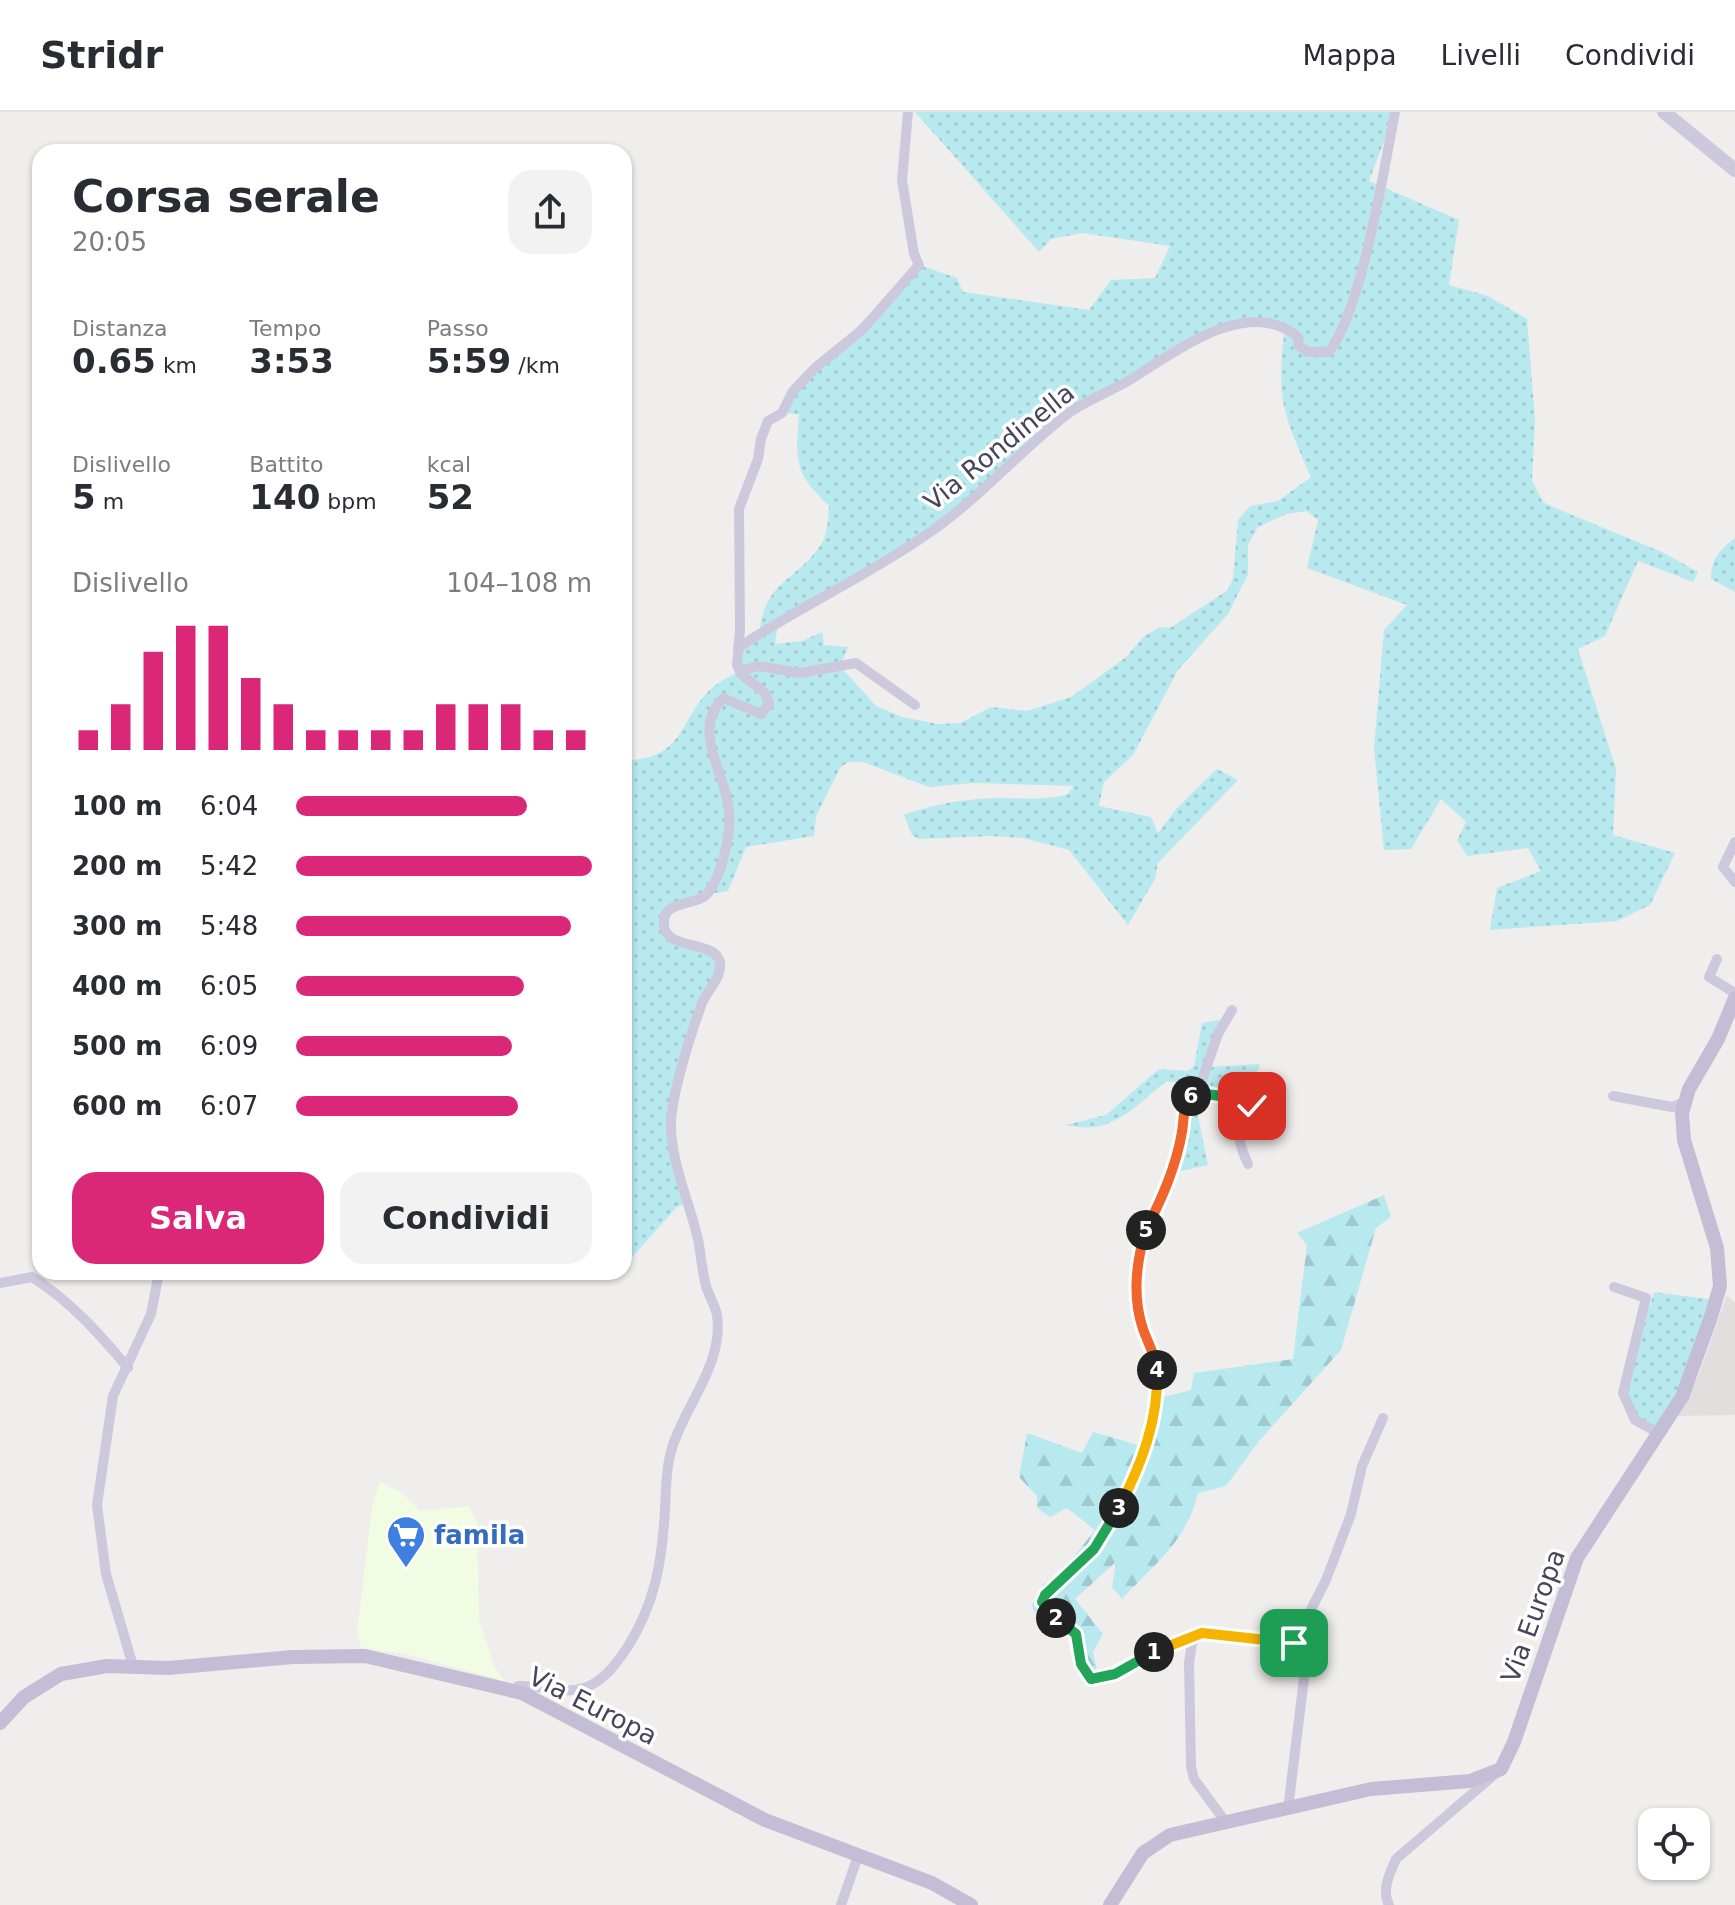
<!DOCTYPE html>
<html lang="it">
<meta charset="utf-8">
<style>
body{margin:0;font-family:"DejaVu Sans",sans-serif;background:#f2f2f3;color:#2b2b33;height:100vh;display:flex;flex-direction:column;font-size:30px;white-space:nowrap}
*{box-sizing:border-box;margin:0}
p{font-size:26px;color:#7c7c81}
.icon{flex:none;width:44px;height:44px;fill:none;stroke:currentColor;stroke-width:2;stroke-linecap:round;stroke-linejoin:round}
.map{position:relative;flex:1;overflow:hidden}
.details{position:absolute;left:32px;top:32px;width:600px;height:1136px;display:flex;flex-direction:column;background:#fff;border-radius:24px;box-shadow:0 2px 6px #0004}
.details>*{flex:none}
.controls{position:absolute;left:1638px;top:1696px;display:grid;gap:16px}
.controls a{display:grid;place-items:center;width:72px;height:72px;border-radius:16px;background:#fff;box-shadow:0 2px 6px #0004;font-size:40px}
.pin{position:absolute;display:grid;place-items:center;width:68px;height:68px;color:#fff;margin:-34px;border-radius:16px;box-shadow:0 4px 12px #0006}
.km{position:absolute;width:40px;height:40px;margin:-20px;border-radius:50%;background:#222;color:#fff;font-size:22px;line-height:40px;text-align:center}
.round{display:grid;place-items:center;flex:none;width:84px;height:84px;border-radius:24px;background:#f2f2f3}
.head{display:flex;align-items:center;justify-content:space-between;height:136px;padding:0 40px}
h1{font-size:44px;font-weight:700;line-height:60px}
.metrics{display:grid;grid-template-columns:repeat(3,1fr);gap:12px;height:136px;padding:8px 40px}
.metrics div{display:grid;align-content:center}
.metrics b{font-size:34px;font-weight:700}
.metrics small{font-size:22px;font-weight:400}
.metrics p{font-size:22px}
.chart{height:224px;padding:16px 40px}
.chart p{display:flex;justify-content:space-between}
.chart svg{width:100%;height:144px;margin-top:8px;stroke:#db2777;stroke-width:6}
.primary-button{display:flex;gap:16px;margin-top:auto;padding:16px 40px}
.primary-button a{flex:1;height:92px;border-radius:24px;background:#db2777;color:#fff;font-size:32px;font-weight:700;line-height:92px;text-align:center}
.primary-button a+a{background:#f2f2f3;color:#2b2b33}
ul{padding:0 40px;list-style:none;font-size:26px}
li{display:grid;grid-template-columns:128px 96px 1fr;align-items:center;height:60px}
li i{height:20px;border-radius:10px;background:#db2777}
header{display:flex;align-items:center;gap:48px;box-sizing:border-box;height:112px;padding:0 40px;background:#fff;border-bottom:2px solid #e1e1e2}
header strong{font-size:38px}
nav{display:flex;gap:44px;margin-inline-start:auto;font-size:28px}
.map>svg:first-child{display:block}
.commercial{fill:#f1fce3}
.education{fill:#e0dfde}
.grass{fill:url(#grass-dots);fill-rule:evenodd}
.forest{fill:url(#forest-firs)}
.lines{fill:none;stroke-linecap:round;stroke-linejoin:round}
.minor{stroke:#cdc9dd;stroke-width:10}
.tertiary{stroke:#cdc9dd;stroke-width:14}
.secondary{stroke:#c3bdd6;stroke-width:14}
.split-1-casing{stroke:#fff;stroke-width:16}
.split-2-casing{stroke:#fff;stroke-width:16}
.split-3-casing{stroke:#fff;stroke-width:16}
.split-4-casing{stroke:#fff;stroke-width:16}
.split-5-casing{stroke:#fff;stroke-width:16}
.split-6-casing{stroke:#fff;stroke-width:16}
.split-7-casing{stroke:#fff;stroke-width:16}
.split-1{stroke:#f5b400;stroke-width:10}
.split-2{stroke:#22a559;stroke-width:10}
.split-3{stroke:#22a559;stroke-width:10}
.split-4{stroke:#f5b400;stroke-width:10}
.split-5{stroke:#f0652b;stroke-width:10}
.split-6{stroke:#f0652b;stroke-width:10}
.split-7{stroke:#22a559;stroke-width:10}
.labels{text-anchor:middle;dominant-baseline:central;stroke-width:7;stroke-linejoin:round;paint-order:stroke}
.street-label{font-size:26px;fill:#48445a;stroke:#fff}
.shop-label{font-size:26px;font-weight:bold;fill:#366cbe;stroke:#fff;text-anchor:start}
</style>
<header>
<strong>Stridr</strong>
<nav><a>Mappa</a><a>Livelli</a><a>Condividi</a></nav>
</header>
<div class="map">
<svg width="1735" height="1793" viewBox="0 0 1735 1793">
<defs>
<pattern id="grass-dots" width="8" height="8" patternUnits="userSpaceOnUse" patternTransform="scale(2)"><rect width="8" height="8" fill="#b7e9ef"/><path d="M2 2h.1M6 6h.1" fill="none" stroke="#9fc9cf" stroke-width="1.8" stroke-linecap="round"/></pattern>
<pattern id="forest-firs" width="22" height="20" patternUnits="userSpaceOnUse" patternTransform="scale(2)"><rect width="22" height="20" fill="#b7e9ef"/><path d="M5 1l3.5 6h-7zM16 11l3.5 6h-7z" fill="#9fc9cf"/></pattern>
</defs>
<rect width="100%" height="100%" fill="#efeeec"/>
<path class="commercial" d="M380 1369 402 1381 420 1399 469 1394 477 1411 479 1507 494 1554 505 1569 406 1542 361 1536 357 1521 372 1395Z"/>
<path class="education" d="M1727 1183 1735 1191V1303L1677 1304 1699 1262Z"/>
<g class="grass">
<path d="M915 0H1395L1369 69 1459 108 1449 173 1488 184 1527 207 1535 308 1532 369 1543 390 1555 396 1662 440 1698 460 1693 470 1638 449 1605 524 1578 537 1616 657 1613 723 1675 741 1650 793 1617 809 1490 818 1497 776 1541 759 1528 736 1467 744 1457 728 1466 710 1441 687 1411 737 1384 738 1374 637 1384 518 1407 493 1307 456 1318 408 1306 399 1286 402 1258 415 1248 433V462L1228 502 1178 558 1133 643 1104 670 1099 694 1151 705 1158 721 1177 696 1217 657 1238 668 1158 751 1155 767 1128 813 1069 738 1023 726 992 724 919 727 912 723 904 703C928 694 953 689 978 687 1008 684 1037 690 1067 683L1074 674 972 671 929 675 863 650H848L840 656 823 690 816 705 814 724 746 735 728 779 708 782 665 805 667 822 719 847 707 880 671 1010 688 1091 677 1095 624 1154V653L629 648C685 646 680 605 712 576 720 569 731 564 739 559L738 536 760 521C762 470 799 468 822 431 828 422 828 405 829 394 793 359 796 351 799 302L782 301 793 279 919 153 957 166 963 180 1089 198 1111 168 1155 166 1170 134 1083 121 1051 127 1039 140ZM1285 214C1276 287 1282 299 1311 365L1278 389 1250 394 1238 408 1233 466 1228 478 1170 516 1161 515 1144 524 1125 546 1071 585 1027 599 991 595 961 611 938 612 902 605 876 594 840 554 848 535 824 533 822 520 802 529 775 532 778 511 926 423 1084 291 1228 216Z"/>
<path d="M1735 426V480L1711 467C1711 446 1719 439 1735 426Z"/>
<path d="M1227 907 1209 955 1260 952 1247 986 1211 985 1197 999 1208 1053 1172 1061 1193 983C1186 971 1179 969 1165 970 1134 996 1110 1024 1066 1013L1106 1003 1159 957 1188 959 1194 954 1202 911Z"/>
<path d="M1654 1180 1716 1188 1660 1322C1648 1317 1632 1308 1627 1294 1619 1272 1638 1218 1644 1195L1650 1194Z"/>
</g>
<path class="forest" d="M1384 1083 1391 1105 1376 1116 1341 1238 1259 1329 1226 1374 1198 1381C1186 1431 1155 1451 1122 1487L1112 1475 1116 1450 1075 1487 1103 1522 1093 1540 1099 1568 1091 1567 1076 1522 1048 1497 1034 1500 1032 1493 1042 1474 1063 1458 1095 1418 1067 1396 1050 1405 1037 1396V1384L1019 1365 1027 1321 1082 1341 1093 1320 1145 1335 1156 1287 1191 1278 1194 1261 1293 1247 1307 1133 1297 1121Z"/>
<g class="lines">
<g class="minor">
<path d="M738 536C798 495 866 465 926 423 975 390 1014 345 1060 308 1080 291 1105 282 1128 269 1173 242 1247 182 1298 225L1299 234 1307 240H1329C1362 197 1384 57 1395 0"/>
<path d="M740 559 758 554 800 561 856 551 915 593"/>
<path d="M1735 730 1723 755 1735 770"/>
<path d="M1717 847 1709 865 1735 881"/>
<path d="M1196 979 1211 985 1247 986 1252 994C1239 1022 1234 1022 1248 1052"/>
<path d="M1613 984 1672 995 1685 990"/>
<path d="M0 1171 32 1165C70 1189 99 1221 128 1256"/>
<path d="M1614 1175 1646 1186 1623 1281 1635 1308 1660 1322"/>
<path d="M1202 1521C1164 1528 1126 1568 1091 1567L1081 1552 1076 1522 1042 1490 1045 1483 1074 1458 1108 1418 1136 1364 1148 1327 1156 1296 1157 1256 1140 1205 1136 1160 1145 1121 1168 1074 1171 1053 1179 1040 1185 991 1199 977 1218 922 1232 898"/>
<path d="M1294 1531 1326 1468 1351 1402 1362 1354 1383 1306"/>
<path d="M133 1554 106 1462 97 1393 113 1284 151 1202 159 1160"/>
<path d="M514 1579 518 1574C540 1573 562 1583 584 1576 603 1570 616 1552 627 1536 655 1492 662 1450 665 1398 666 1377 666 1353 673 1333 687 1291 724 1250 717 1203 715 1193 709 1184 706 1174 702 1159 701 1143 698 1127 689 1089 670 1048 671 1010 672 982 691 921 701 894 705 881 719 869 720 856 724 826 666 841 664 813 661 787 697 795 708 781 722 763 731 722 729 700 727 662 690 620 723 586L761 602 769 592 765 581 741 562 737 553 740 517 739 397 758 347 761 327 768 309 782 301 793 279 815 256 862 218 919 153 914 142 902 68 908 0"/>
<path d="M1225 1709 1194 1667 1191 1654 1189 1551 1192 1531 1202 1521 1294 1531 1306 1550 1288 1697"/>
<path d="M841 1793 858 1744"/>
<path d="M1389 1793C1381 1778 1390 1761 1396 1747L1494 1663"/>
</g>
<path class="tertiary" d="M1664 0 1735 58"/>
<g class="secondary">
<path d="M0 1611 24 1585 61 1562 107 1554 168 1556 293 1545 365 1544 522 1581 765 1708 932 1771 971 1793"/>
<path d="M1110 1793 1143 1741 1170 1723 1371 1677 1470 1669 1501 1657 1514 1630 1577 1446 1682 1285 1711 1205 1720 1174 1717 1136 1684 1028 1682 1001 1689 977 1718 927 1735 886"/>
</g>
</g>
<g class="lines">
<g class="split-1-casing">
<path id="split-1" d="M1154 1540 1202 1521 1294 1531"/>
</g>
<g class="split-2-casing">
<path id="split-2" d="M1056 1506 1076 1522 1081 1552 1091 1567 1115 1562 1154 1540"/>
</g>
<g class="split-3-casing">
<path id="split-3" d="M1056 1506 1042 1490 1045 1483 1094 1437 1119 1396"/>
</g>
<g class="split-4-casing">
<path id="split-4" d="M1119 1396C1141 1353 1159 1308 1157 1258"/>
</g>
<g class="split-5-casing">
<path id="split-5" d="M1146 1118C1136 1150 1132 1184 1143 1217 1148 1231 1155 1243 1157 1258"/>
</g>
<g class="split-6-casing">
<path id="split-6" d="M1146 1118C1162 1086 1176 1055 1182 1020 1184 1007 1183 994 1191 984"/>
</g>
<g class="split-7-casing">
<path id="split-7" d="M1191 984 1196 979C1214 986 1229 983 1247 986L1252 994"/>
</g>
<use href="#split-1" class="split-1"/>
<use href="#split-2" class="split-2"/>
<use href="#split-3" class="split-3"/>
<use href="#split-4" class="split-4"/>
<use href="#split-5" class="split-5"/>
<use href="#split-6" class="split-6"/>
<use href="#split-7" class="split-7"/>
</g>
<defs>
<g id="supermarket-pin" transform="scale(2)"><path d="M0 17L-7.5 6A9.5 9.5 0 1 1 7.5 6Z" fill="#3f7fe0" stroke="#fff"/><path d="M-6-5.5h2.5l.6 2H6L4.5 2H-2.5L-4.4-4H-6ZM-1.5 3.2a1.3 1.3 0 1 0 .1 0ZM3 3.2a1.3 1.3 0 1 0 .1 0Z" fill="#fff"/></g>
</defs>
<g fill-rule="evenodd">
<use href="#supermarket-pin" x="406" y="1423"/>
</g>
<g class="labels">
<g class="street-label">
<text transform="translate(999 335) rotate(-39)">Via Rondinella</text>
<text transform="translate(1533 1504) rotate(-70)">Via Europa</text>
<text transform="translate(593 1594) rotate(27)">Via Europa</text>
</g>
<g class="shop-label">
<text x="434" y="1423">famila</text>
</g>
</g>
</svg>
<div class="controls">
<a><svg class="icon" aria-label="locate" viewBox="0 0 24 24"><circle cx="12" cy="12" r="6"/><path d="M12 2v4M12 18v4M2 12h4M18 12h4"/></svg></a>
</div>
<div class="pin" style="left:1294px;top:1531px;background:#1e9e55"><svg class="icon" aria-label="arrive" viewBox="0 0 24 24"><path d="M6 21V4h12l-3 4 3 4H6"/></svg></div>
<div class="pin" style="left:1252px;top:994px;background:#d93025"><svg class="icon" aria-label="check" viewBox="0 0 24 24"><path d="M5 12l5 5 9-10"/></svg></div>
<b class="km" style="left:1154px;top:1540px">1</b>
<b class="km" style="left:1056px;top:1506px">2</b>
<b class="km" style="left:1119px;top:1396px">3</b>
<b class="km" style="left:1157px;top:1258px">4</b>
<b class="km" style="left:1146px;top:1118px">5</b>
<b class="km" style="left:1191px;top:984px">6</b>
<section class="details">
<div class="head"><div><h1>Corsa serale</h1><p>20:05</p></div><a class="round"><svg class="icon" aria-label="share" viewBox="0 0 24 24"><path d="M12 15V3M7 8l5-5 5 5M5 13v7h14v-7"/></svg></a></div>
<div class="metrics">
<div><p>Distanza</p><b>0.65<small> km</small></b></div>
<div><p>Tempo</p><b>3:53</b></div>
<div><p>Passo</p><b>5:59<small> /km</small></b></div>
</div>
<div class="metrics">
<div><p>Dislivello</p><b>5<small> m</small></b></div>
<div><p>Battito</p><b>140<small> bpm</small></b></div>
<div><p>kcal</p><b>52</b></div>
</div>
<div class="chart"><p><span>Dislivello</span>104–108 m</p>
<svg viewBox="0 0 160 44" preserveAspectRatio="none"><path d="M5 44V38M15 44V30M25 44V14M35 44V6M45 44V6M55 44V22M65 44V30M75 44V38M85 44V38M95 44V38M105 44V38M115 44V30M125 44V30M135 44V30M145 44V38M155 44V38"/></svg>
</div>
<ul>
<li><b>100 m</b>6:04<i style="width:78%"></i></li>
<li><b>200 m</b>5:42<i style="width:100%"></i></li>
<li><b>300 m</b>5:48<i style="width:93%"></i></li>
<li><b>400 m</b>6:05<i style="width:77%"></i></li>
<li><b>500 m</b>6:09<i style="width:73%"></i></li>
<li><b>600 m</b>6:07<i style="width:75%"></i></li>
</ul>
<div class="primary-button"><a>Salva</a><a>Condividi</a></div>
</section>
</div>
